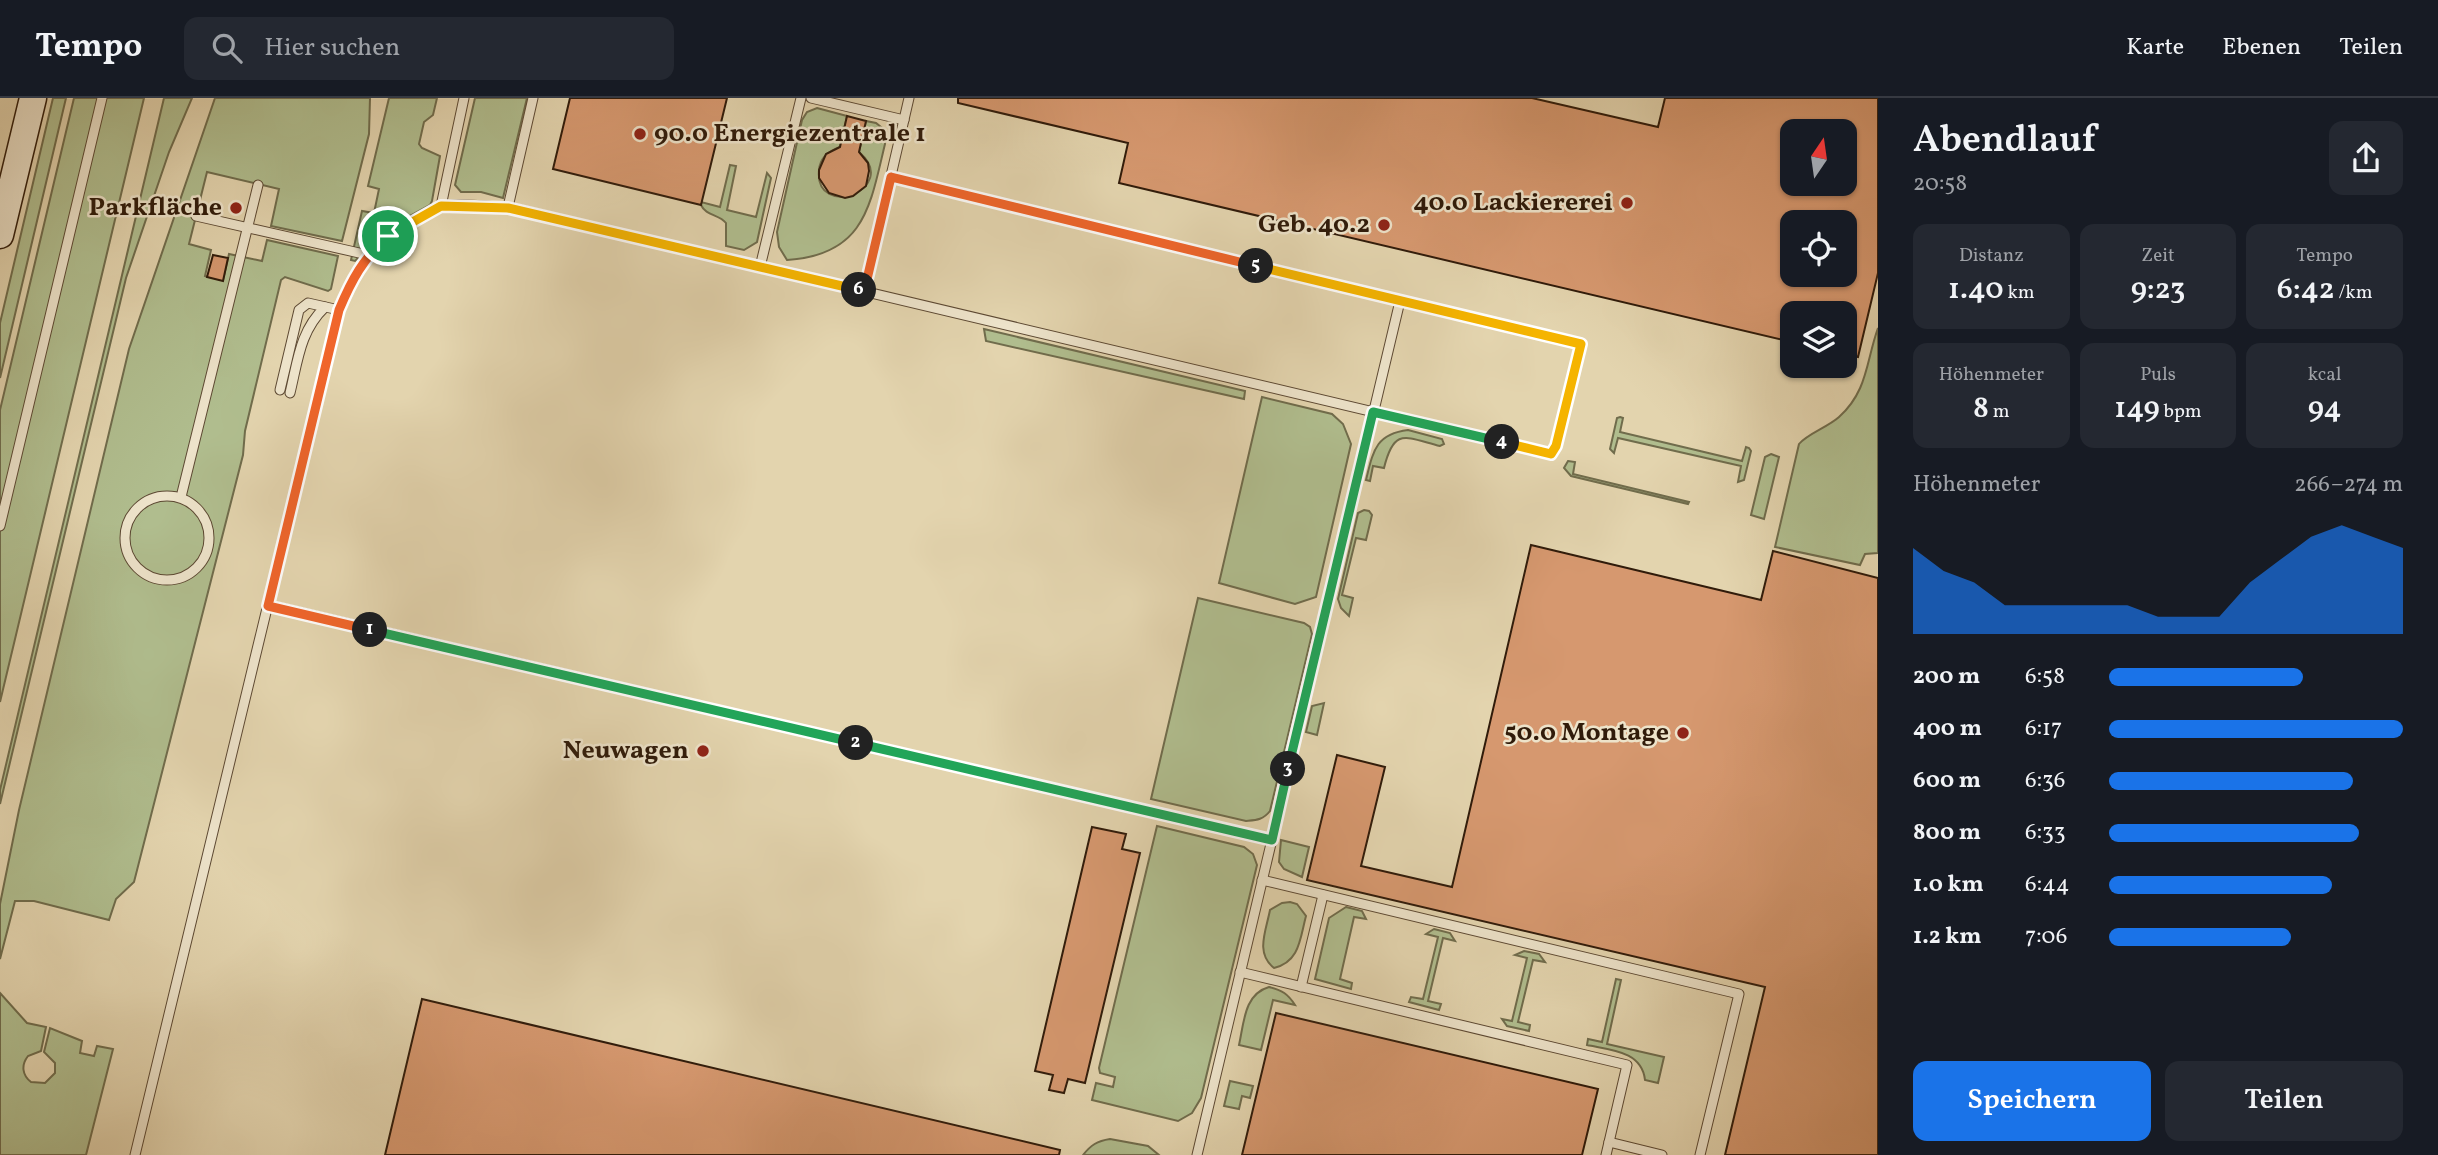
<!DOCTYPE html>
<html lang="de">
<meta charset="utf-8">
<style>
body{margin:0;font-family:Vollkorn,serif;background:#242831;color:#f1f3f6;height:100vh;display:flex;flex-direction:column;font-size:26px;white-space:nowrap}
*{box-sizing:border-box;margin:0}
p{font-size:23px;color:#9ea1a6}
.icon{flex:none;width:38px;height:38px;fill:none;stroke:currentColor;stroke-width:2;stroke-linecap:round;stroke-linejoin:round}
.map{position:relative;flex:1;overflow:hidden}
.details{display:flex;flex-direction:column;background:#171b24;width:560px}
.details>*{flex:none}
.needle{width:46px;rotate:13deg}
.fabs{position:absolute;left:1780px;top:21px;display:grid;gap:14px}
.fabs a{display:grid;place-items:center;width:77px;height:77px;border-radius:14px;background:#171b24;box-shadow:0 2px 5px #0004;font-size:35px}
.pin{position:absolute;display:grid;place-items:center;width:60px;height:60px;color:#fff;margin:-30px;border:4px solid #fff;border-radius:50%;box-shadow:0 2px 7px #0007}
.km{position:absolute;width:35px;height:35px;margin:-18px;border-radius:50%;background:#222;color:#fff;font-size:19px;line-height:35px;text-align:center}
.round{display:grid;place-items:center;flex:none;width:74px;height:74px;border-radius:14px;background:#242831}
.headline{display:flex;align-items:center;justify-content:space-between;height:119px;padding:0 35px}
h1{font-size:38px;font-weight:600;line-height:52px}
.stats{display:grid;grid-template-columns:repeat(3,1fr);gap:10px;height:119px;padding:7px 35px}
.stats div{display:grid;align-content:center;border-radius:14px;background:#242831;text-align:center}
.stats b{font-size:30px;font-weight:600}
.stats small{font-size:19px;font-weight:400}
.stats p{font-size:19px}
.chart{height:196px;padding:14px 35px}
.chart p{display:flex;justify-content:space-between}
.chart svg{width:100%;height:126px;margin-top:7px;fill:#1a73e8;opacity:.7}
.cta{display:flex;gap:14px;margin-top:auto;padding:14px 35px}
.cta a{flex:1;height:80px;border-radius:14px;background:#1a73e8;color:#fff;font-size:28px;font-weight:600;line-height:80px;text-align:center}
.cta a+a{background:#242831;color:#f1f3f6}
ul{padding:0 35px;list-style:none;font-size:23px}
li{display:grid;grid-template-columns:112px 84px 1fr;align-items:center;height:52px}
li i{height:18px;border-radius:9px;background:#1a73e8}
header{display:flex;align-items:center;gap:42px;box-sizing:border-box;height:98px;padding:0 35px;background:#171b24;border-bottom:2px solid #363941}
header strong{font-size:33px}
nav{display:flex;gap:38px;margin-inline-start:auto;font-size:24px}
.search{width:490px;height:63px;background:#242831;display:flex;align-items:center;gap:18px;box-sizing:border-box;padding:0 24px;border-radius:14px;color:#9ea1a6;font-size:26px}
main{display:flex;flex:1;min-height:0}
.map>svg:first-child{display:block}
.green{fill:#b0bd8e;stroke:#706c4c;stroke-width:2}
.building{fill:#d6986f;stroke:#301b0a;stroke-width:2;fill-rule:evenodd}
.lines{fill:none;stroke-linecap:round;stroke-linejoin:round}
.service-casing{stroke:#5d4933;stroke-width:11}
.secondary-casing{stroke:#301b0a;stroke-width:29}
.service{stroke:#ede3ca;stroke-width:9}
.secondary{stroke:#ede3ca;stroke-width:26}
.split-1-casing{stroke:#fff;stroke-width:14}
.split-2-casing{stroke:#fff;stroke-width:14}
.split-3-casing{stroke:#fff;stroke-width:14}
.split-4-casing{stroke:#fff;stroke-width:14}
.split-5-casing{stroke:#fff;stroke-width:14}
.split-6-casing{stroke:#fff;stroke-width:14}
.split-7-casing{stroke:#fff;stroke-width:14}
.split-1{stroke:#f0652b;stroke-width:9}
.split-2{stroke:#22a559;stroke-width:9}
.split-3{stroke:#22a559;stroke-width:9}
.split-4{stroke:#22a559;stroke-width:9}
.split-5{stroke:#f5b400;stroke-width:9}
.split-6{stroke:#f0652b;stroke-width:9}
.split-7{stroke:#f5b400;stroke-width:9}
.poi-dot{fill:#8f2418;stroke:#ede3ca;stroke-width:2.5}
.labels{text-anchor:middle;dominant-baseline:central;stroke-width:5;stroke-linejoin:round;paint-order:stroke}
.poi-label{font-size:26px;font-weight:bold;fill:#301b0a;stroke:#ede3ca;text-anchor:end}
</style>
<header>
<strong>Tempo</strong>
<div class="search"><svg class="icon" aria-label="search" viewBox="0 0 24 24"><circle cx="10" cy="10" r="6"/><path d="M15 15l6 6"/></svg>Hier suchen</div>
<nav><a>Karte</a><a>Ebenen</a><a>Teilen</a></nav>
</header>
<main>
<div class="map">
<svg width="1878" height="1057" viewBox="0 0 1878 1057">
<rect width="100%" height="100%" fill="#e3d4ae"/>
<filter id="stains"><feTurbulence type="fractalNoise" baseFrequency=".00286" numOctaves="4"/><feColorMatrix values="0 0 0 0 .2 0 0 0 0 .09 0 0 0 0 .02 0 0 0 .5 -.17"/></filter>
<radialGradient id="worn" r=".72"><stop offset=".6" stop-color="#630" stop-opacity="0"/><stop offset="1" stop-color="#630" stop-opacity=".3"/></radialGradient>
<g class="green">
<path d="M53 0H66L0 280V225Z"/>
<path d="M74 0H144L0 604V312Z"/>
<path d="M164 0H192L169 54 126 180 0 706V692Z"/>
<path d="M215 0H370L369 36 342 143 271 128 279 91 207 74 189 146 211 152 205 178 223 182 229 156 262 163 267 142 338 158 331 191 328 193 285 179 281 182 245 333 243 357 134 784 116 801 109 822 34 803H15L0 861V806L19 712 129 251Z"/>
<path d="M389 0H437L433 17 424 24 419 46 422 50 440 58 432 103 430 107 388 130 355 163 351 162 362 113 374 115 379 91 368 88Z"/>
<path d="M475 0H527L503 100 481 94H461L455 87Z"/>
<path d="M817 10 847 18 840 49C829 53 820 60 819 72 814 123 902 91 859 54L866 23 876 25 887 34 884 36 885 46C870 108 865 157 787 162L779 149 777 134 802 22 807 14Z"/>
<path d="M730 67 736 68 727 112 756 119 767 75 771 80 757 144 744 152 726 148V125C719 116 706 118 701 107V104L720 109Z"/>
<path d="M1878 230V455L1865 456 1860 467 1775 449 1799 346C1807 336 1828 329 1839 319 1868 293 1866 263 1878 230Z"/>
<path d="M984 231 1245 293 1244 301 986 243Z"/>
<path d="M1262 299 1332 316 1343 326 1351 346 1316 499 1295 506 1219 485Z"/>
<path d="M1620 319 1623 320 1620 334 1742 363 1746 349 1749 350 1751 353 1744 382 1738 384 1741 368 1618 340 1614 355 1610 351 1617 320Z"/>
<path d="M1408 332 1442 341 1444 346 1440 348C1405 339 1394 329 1384 370L1373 368 1370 383 1366 382C1373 354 1375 336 1408 332Z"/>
<path d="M1771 356 1779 359 1764 421 1751 417 1765 359Z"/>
<path d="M1568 363 1575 364 1573 376 1689 404 1688 406 1571 378 1564 370Z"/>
<path d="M1364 412 1369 413 1372 417 1366 442 1356 440 1342 497 1353 500 1349 518 1341 510 1338 501 1358 415Z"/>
<path d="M1198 500 1304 525 1310 529 1312 536 1270 713C1263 722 1256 722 1246 723L1151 701Z"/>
<path d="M1324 605 1317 637 1306 634 1312 608Z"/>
<path d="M1157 728 1244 749 1253 756 1257 767 1201 1000 1192 1015 1178 1023 1092 1002 1096 985 1113 989 1115 979 1100 975 1099 970Z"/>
<path d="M1281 742 1309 749 1302 779 1284 771 1279 764Z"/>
<path d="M1290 804 1297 806 1306 818C1300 840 1300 864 1274 870 1255 855 1266 833 1270 812L1282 805Z"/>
<path d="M1346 809 1362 813 1366 821 1354 819 1340 881 1352 885 1351 891 1315 881 1329 820Z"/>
<path d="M1434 831 1450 835 1455 843 1443 840 1428 903 1441 906 1439 912 1409 904 1411 899 1423 901 1438 839 1426 836Z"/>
<path d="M1524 853 1539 856 1545 864 1533 862 1518 924 1530 927 1529 933 1507 928 1502 921 1512 923 1527 860 1515 857Z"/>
<path d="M1616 881 1621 882 1607 946 1664 959 1658 985 1645 982C1642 953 1611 952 1587 947L1588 941 1602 944Z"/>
<path d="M1269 889C1282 892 1288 896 1295 907L1273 902 1261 952 1239 947C1244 925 1244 896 1269 889Z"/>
<path d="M0 895 27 925 46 929 41 953 28 958C21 967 22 977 31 984L45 985 55 975V965L44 954 50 930 82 943 80 955 94 958 97 948 113 951 86 1057H0Z"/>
<path d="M1230 983 1253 988 1250 1000 1242 998 1239 1011 1224 1008Z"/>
<path d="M1110 1041 1148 1048 1159 1057H1083C1091 1047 1097 1043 1110 1041Z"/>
</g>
<g class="building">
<path d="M570 0H727L701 107 553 71Z"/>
<path d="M958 0H1532L1658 29 1665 0H1878V175L1858 259 1844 256V215H1792V244L1119 85 1128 45 958 5ZM1792 33H1844V86H1792ZM1792 124H1844V177H1792Z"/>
<path d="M847 18 866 23 859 54 868 65 869 73 866 88 853 98 845 100 829 95 819 80V72L826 56 840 49Z"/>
<path d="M213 157 228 160 223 183 207 179Z"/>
<path d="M1531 447 1761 502 1773 453 1878 480V1057H1725L1765 889 1307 782 1337 657 1385 669 1361 768 1452 789Z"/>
<path d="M1092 729 1126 736 1122 751 1140 755 1085 985 1068 981 1064 995 1049 992 1053 977 1035 973Z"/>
<path d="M422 901 1060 1052 1059 1057H385Z"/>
<path d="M1276 915 1598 991 1582 1057H1242Z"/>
</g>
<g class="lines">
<g class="service-casing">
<g id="service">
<path d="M811 0 904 22"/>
<path d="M441 108 464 0"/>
<path d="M508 109 533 0"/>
<path d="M196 118 368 157"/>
<path d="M760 169 801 0"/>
<path d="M864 194 909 0"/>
<path d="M280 292 299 212 308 205 339 212"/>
<path d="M290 295C298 262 300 233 325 209"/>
<circle cx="167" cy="440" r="42"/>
<path d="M181 399 258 87"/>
<path d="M0 428 102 0"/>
<path d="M268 507 1272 742"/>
<path d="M1262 782 1739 896 1700 1057"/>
<path d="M1240 874 1627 967 1606 1057"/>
<path d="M1301 889 1323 797"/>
<path d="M1609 1044 1662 1057"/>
<path d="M135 1057 339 212C357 169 373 146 414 123 422 118 433 109 443 108 463 105 487 109 508 109L1551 356 1556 348 1581 246 891 79"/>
<path d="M1197 1057 1400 203"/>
</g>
</g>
<g class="secondary-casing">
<path id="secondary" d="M0 137 33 0"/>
</g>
<use href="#service" class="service"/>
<use href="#secondary" class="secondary"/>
</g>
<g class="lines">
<g class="split-1-casing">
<path id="split-1" d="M370 532 268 508 339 212C352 181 363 161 388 138"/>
</g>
<g class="split-2-casing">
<path id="split-2" d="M370 532 856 645"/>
</g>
<g class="split-3-casing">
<path id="split-3" d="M856 645 1272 742 1288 671"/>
</g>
<g class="split-4-casing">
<path id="split-4" d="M1288 671 1373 314 1502 344"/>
</g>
<g class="split-5-casing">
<path id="split-5" d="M1256 168 1581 246 1556 348 1551 356 1502 344"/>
</g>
<g class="split-6-casing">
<path id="split-6" d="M859 192 864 194 891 79 1256 168"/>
</g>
<g class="split-7-casing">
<path id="split-7" d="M388 138 441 108 508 110 859 192"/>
</g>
<use href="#split-1" class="split-1"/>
<use href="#split-2" class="split-2"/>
<use href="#split-3" class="split-3"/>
<use href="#split-4" class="split-4"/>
<use href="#split-5" class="split-5"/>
<use href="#split-6" class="split-6"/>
<use href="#split-7" class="split-7"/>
</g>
<g class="poi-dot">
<circle cx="640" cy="36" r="7"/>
<circle cx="1627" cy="105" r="7"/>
<circle cx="236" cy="110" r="7"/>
<circle cx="1384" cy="127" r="7"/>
<circle cx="1683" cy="635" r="7"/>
<circle cx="703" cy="653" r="7"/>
</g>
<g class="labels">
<g class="poi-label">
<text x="654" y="36" text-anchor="start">90.0 Energiezentrale 1</text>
<text x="1613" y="105">40.0 Lackiererei</text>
<text x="222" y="110">Parkfläche</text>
<text x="1370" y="127">Geb. 40.2</text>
<text x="1669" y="635">50.0 Montage</text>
<text x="689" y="653">Neuwagen</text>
</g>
</g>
<rect width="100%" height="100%" filter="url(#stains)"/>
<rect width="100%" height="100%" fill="url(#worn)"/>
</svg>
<div class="fabs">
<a><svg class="needle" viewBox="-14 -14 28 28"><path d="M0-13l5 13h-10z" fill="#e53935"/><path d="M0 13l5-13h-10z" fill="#9ea1a6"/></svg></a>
<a><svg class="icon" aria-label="locate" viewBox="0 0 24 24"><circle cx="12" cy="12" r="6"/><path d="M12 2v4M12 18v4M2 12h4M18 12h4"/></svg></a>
<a><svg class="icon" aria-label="layers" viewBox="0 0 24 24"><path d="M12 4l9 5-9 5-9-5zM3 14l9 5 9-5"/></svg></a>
</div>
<div class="pin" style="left:388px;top:138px;background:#1e9e55"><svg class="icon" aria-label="arrive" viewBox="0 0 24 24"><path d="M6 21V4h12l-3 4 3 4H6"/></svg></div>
<b class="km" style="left:370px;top:532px">1</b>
<b class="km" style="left:856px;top:645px">2</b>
<b class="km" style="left:1288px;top:671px">3</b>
<b class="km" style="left:1502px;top:344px">4</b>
<b class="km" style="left:1256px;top:168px">5</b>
<b class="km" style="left:859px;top:192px">6</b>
</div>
<section class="details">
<div class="headline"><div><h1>Abendlauf</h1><p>20:58</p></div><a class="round"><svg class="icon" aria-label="share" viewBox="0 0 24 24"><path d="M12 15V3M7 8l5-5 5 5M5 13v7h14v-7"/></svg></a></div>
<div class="stats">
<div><p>Distanz</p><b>1.40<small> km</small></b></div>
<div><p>Zeit</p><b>9:23</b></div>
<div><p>Tempo</p><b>6:42<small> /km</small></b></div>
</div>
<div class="stats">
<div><p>Höhenmeter</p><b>8<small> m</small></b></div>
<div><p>Puls</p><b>149<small> bpm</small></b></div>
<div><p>kcal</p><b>94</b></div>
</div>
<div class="chart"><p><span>Höhenmeter</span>266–274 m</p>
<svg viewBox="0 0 160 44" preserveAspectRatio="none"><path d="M0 44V14L10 22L20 26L30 34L40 34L50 34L60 34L70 34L80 38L90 38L100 38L110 26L120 18L130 10L140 6L150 10L160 14V44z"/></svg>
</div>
<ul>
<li><b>200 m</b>6:58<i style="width:66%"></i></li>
<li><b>400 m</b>6:17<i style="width:100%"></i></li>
<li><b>600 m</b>6:36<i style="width:83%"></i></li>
<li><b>800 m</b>6:33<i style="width:85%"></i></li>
<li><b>1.0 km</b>6:44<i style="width:76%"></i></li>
<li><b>1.2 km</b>7:06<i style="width:62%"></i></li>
</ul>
<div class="cta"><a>Speichern</a><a>Teilen</a></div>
</section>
</main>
